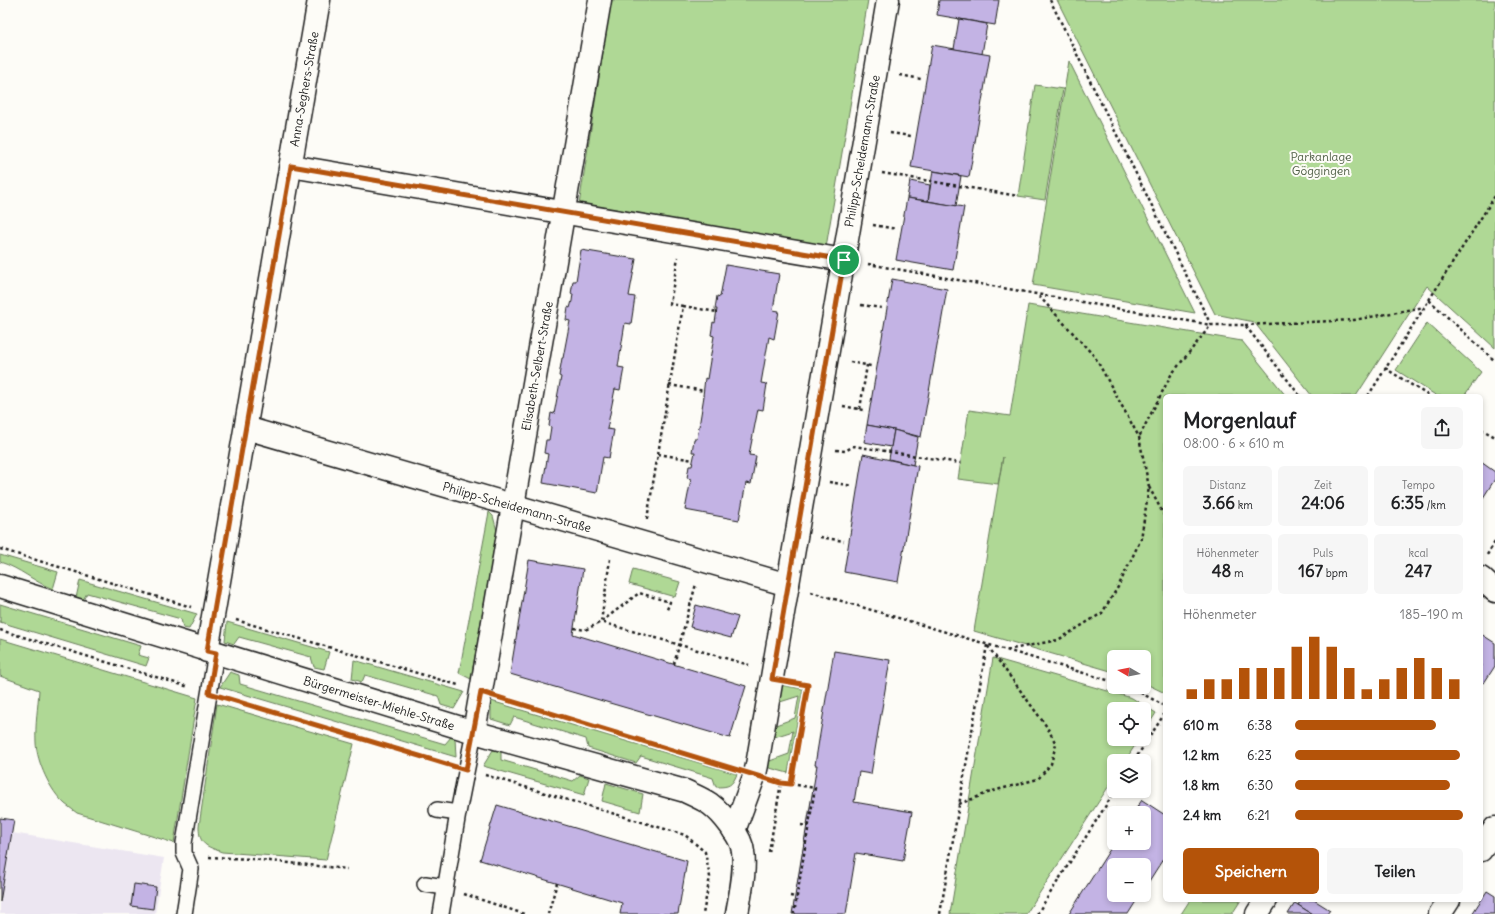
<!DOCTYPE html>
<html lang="de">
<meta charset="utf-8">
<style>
body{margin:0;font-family:Delius,sans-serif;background:#f6f6f6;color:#202124;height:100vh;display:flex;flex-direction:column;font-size:15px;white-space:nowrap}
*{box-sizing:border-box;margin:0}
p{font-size:13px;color:#757577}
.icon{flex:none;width:22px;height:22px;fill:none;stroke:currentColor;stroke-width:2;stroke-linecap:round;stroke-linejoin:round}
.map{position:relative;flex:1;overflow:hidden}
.drawer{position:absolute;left:1163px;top:394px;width:320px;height:508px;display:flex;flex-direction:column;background:#fff;border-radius:6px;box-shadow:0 2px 6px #0003}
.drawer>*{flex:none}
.needle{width:26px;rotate:279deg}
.tools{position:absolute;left:1107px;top:650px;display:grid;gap:8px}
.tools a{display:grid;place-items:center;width:44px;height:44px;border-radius:6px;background:#fff;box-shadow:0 2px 6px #0003;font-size:20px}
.pin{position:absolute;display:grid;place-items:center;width:34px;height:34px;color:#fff;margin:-17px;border:2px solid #fff;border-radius:50%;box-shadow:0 1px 4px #0007}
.round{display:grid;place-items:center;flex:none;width:42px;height:42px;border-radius:6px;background:#f6f6f6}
.overview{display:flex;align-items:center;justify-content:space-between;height:68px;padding:0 20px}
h1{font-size:22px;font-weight:800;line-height:30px}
.metrics{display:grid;grid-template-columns:repeat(3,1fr);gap:6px;height:68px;padding:4px 20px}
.metrics div{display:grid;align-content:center;border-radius:6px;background:#f6f6f6;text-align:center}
.metrics b{font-size:17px;font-weight:800}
.metrics small{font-size:11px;font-weight:400}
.metrics p{font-size:11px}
.chart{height:112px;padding:8px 20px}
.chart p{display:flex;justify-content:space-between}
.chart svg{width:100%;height:72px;margin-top:4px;stroke:#b45309;stroke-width:6}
.action{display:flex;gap:8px;margin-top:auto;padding:8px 20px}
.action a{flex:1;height:46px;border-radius:6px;background:#b45309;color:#fff;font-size:16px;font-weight:800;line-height:46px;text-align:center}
.action a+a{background:#f6f6f6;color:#202124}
ul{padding:0 20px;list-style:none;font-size:13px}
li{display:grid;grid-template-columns:64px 48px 1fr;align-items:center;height:30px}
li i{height:10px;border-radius:5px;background:#b45309}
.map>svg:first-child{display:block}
.built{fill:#ece6f1}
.green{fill:#afd895;stroke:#667a58}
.building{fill:#c3b3e4;stroke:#1c1c1c}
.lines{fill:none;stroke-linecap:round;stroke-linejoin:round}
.service-casing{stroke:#1c1c1c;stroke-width:18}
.minor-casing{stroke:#1c1c1c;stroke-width:25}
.path{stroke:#1c1c1c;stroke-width:2.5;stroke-dasharray:3 3;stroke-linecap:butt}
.service{stroke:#fdfcf7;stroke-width:15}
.minor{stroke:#fdfcf7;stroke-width:22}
.route-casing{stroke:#fff;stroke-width:8}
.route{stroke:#b45309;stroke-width:5}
.labels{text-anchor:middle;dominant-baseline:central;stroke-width:4;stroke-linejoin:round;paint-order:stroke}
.street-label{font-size:12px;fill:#1c1c1c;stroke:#fdfcf7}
.park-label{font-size:12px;fill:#4f5e46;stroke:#fdfcf7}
</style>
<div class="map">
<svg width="1495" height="914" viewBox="0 0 1495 914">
<rect width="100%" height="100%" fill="#fdfcf7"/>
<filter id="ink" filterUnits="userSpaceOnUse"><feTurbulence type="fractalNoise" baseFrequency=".025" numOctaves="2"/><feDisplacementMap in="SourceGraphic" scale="8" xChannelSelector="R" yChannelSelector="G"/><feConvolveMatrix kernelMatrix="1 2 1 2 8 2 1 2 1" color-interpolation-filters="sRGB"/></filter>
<g filter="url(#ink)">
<path class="built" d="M0 831 164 858 155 914H0Z"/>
<g class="green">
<path d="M611 0H868L826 247 579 205Z"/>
<path d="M1057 0H1495V348L1427 286 1356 396H1312L1254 322 1215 314Z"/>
<path d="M1069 61 1195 313 1033 285Z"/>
<path d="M1035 85 1063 89 1045 200 1018 196Z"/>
<path d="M1028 305 1242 341 1286 396H1165V693L1144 683V657H1114V672L974 631 1003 457 998 484 958 479 969 410 1010 416Z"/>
<path d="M1427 323 1481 372 1464 396H1437L1396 370Z"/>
<path d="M489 512 493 516 497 531 471 679 459 673Z"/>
<path d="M0 555 58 572 53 589C34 582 20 568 0 562Z"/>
<path d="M633 569 680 582 675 597 629 584Z"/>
<path d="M80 580 197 614 189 629 183 628 181 619 87 593 83 600 76 598Z"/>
<path d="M0 604 141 646 138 655 149 658 146 666 0 622Z"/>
<path d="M227 622 329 652 324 669 314 667 311 657 239 637 234 644 225 641Z"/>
<path d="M0 639 197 698 174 843 77 813C73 810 69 807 65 804 50 791 37 762 36 743 35 725 38 707 39 690L0 676Z"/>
<path d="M993 658 1132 698 1156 713 1144 732V709H1114V739H1139L1125 761H1114V778L1026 914H950Z"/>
<path d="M354 660 464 692 454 709 441 705 438 696 365 675 362 682 352 679Z"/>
<path d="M230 672 239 675 240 684 445 744 451 737 455 738 456 757 220 687Z"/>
<path d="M780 685 803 689 788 773 766 767 767 762 789 754 793 731 771 738 773 726 795 718 799 696 777 703Z"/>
<path d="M491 701 737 774C732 786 729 787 716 787L713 778 641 756 636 763 588 748 586 739 514 717 510 725 491 719Z"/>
<path d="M217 704 354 744 326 860 222 852C206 846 199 845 199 826Z"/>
<path d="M493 750 501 751V760L573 781 580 775 589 778 584 795 483 766Z"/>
<path d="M606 783 643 794 640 812 602 801Z"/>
<path d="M1190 900H1241L1232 914H1181Z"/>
</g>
<g class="building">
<path d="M939 0H999L995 25 937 15Z"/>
<path d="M959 19 987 24 982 54 954 49Z"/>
<path d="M932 45 990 55 969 177 911 167Z"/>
<path d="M933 171 961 176 956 206 928 201Z"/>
<path d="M910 181 930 185 928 201 907 198Z"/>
<path d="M907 198 964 207 953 270 896 260Z"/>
<path d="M581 250 636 259 629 296 635 297 631 324 625 323 618 367 624 368 620 390 615 389 607 429 614 430 609 458 603 457 597 493 543 483 548 454 544 453 546 440H549L551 427 549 426 551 413 554 414 561 377 559 376 562 358H563L570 321 566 320 568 307 570 308 572 301 573 294H571L573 281H576Z"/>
<path d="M726 265 779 274 773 310 779 311 774 339 769 337 761 383 767 384 763 410 758 409 749 455 756 456 751 484 746 483 739 520 685 510 691 479 687 478 689 466H692L695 452H692L694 439H697L704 396H703L705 378 707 379 714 336 711 335 713 322 715 323 717 309H715L717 296 720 297Z"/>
<path d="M892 279 947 289 921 437 894 430 867 425Z"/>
<path d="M867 425 894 430 891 447 864 442Z"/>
<path d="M894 430 918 437 913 465 889 459Z"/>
<path d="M863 454 918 466 898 582 844 572Z"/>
<path d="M1481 462 1495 472V479L1481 501Z"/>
<path d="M529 560 583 569 573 634 746 686 730 738 510 674Z"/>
<path d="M696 605 738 617 731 638 690 627Z"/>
<path d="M1481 634 1495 643V666L1484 683 1481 681Z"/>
<path d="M834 651 890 660 871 774 859 772 854 802 912 812 903 861 856 853 846 914H792L817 765H815L819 740Z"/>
<path d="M1142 800 1165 815V856L1144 889V865H1114V895H1140L1128 914H1069L1114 843H1144V813H1133Z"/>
<path d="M497 805 687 861 678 914H620L622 903 480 860Z"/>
<path d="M0 818 14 820 0 902Z"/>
<path d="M134 884 156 887 153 909 131 906Z"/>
<path d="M1487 891 1495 896V914H1472Z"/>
<path d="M1301 900H1314L1330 910 1327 914H1312L1298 905Z"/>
<path d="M1295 903 1298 905 1312 914H1288Z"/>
</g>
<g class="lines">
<g class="service-casing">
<g id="service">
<path d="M437 810 458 813"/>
<path d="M425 884 445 887"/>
<path d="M184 914 191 869 184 853V843L216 653"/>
<path d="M441 914 458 813 474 732"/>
</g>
</g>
<g class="minor-casing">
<g id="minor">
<path d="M291 166 844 260"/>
<path d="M246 428 788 585"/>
<path d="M1481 578 1495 591"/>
<path d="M0 586 474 732 685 791C693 795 703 799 710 804 722 813 742 837 743 852 746 871 740 895 737 914"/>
<path d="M207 651 319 0"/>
<path d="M474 732 600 0"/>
<path d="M734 831 755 774 757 765 888 0"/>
<path d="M1481 850 1495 828"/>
<path d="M1257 914 1266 900"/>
<path d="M1440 914 1449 900"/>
</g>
</g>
<g class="path">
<path d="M1050 0 1211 325 1171 375 1139 437"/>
<path d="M900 75 921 79"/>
<path d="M890 133 911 136"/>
<path d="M882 173 1018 196"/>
<path d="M873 225 896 229"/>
<path d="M868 264 1211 325H1245L1300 396"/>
<path d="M1429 300 1495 196"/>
<path d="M861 305 882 308"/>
<path d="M683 306 717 312"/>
<path d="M1245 325 1354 320 1424 307"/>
<path d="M850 362 871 366"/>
<path d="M1385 368 1429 396"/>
<path d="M669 385 704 391"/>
<path d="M1368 396 1429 300 1495 361"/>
<path d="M843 406 864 410"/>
<path d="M860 409 867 365"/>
<path d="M1481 429 1495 437"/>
<path d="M836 450 845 451 854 446 960 463"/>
<path d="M658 454 693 460"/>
<path d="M829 482 852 486"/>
<path d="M1149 487 1165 517"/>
<path d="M647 519 683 306 670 304 678 257"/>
<path d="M820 537 844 541"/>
<path d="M0 549 191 607"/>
<path d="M1487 555 1495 542"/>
<path d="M610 559 601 622 749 665"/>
<path d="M811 592 1114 682"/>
<path d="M236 620 458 685"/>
<path d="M574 628 585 630 601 622 639 593 670 602 666 612"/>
<path d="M0 630 189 687"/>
<path d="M1007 650 1058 640 1102 613 1118 587 1141 539 1149 487 1139 437 1095 357 1038 295"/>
<path d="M674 664 696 584"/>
<path d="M1130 687 1165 706"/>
<path d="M229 698 448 764"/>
<path d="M505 699 732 767"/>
<path d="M1134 761 1165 713"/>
<path d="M485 775 685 835 705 852 710 877 703 914"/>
<path d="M781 783 791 784 808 685 795 683"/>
<path d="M791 784 815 788 794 914"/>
<path d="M959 804 993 791 1038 779 1051 764 1056 744 1047 727 987 645"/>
<path d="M801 825 809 826"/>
<path d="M769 852 781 783 778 782"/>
<path d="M209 857 251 859 347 869"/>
<path d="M464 894 524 914"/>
<path d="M790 896 797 897"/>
<path d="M548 914 557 883"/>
<path d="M940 914 987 645"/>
<path d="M1037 914 1115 791"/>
</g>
<use href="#service" class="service"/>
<use href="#minor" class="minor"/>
</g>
</g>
<g class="lines" filter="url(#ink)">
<g class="route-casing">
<path id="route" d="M291 166 844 260 772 679 808 685 791 784 781 783 481 692 466 770 209 693 216 653 207 651Z"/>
</g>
<use href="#route" class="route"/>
</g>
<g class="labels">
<g class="street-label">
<text transform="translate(304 89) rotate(-80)">Anna-Seghers-Straße</text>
<text transform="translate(862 151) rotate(-80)">Philipp-Scheidemann-Straße</text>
<text transform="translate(537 366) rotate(-80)">Elisabeth-Selbert-Straße</text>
<text transform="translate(517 507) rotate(16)">Philipp-Scheidemann-Straße</text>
<text transform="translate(379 703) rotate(17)">Bürgermeister-Miehle-Straße</text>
</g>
<g class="park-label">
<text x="1321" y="156">Parkanlage<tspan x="1321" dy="14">Göggingen</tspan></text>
</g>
</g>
</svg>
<div class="tools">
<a><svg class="needle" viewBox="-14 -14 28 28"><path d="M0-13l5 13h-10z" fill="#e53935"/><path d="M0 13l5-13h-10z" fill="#757577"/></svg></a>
<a><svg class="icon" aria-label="locate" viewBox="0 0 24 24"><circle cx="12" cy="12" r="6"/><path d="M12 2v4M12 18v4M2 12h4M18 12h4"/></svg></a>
<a><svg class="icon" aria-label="layers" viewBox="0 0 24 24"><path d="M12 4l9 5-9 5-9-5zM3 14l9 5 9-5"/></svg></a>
<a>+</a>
<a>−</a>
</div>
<div class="pin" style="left:844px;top:260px;background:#1e9e55"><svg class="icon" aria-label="arrive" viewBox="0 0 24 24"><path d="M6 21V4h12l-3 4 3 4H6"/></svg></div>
<section class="drawer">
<div class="overview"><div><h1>Morgenlauf</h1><p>08:00 · 6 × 610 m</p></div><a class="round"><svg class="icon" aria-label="share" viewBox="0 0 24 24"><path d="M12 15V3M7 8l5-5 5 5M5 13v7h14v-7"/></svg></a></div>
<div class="metrics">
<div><p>Distanz</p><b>3.66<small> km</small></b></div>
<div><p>Zeit</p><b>24:06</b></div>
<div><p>Tempo</p><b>6:35<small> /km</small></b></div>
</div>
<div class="metrics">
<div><p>Höhenmeter</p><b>48<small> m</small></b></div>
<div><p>Puls</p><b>167<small> bpm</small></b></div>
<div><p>kcal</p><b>247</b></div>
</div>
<div class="chart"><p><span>Höhenmeter</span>185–190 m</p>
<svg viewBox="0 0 160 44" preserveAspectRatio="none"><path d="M5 44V38M15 44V32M25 44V32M35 44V25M45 44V25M55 44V25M65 44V12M75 44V6M85 44V12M95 44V25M105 44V38M115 44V32M125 44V25M135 44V19M145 44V25M155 44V32"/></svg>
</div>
<ul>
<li><b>610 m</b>6:38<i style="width:84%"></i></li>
<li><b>1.2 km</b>6:23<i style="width:98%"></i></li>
<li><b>1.8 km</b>6:30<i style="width:92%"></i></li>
<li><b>2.4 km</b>6:21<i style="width:100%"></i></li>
</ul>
<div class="action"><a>Speichern</a><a>Teilen</a></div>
</section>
</div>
